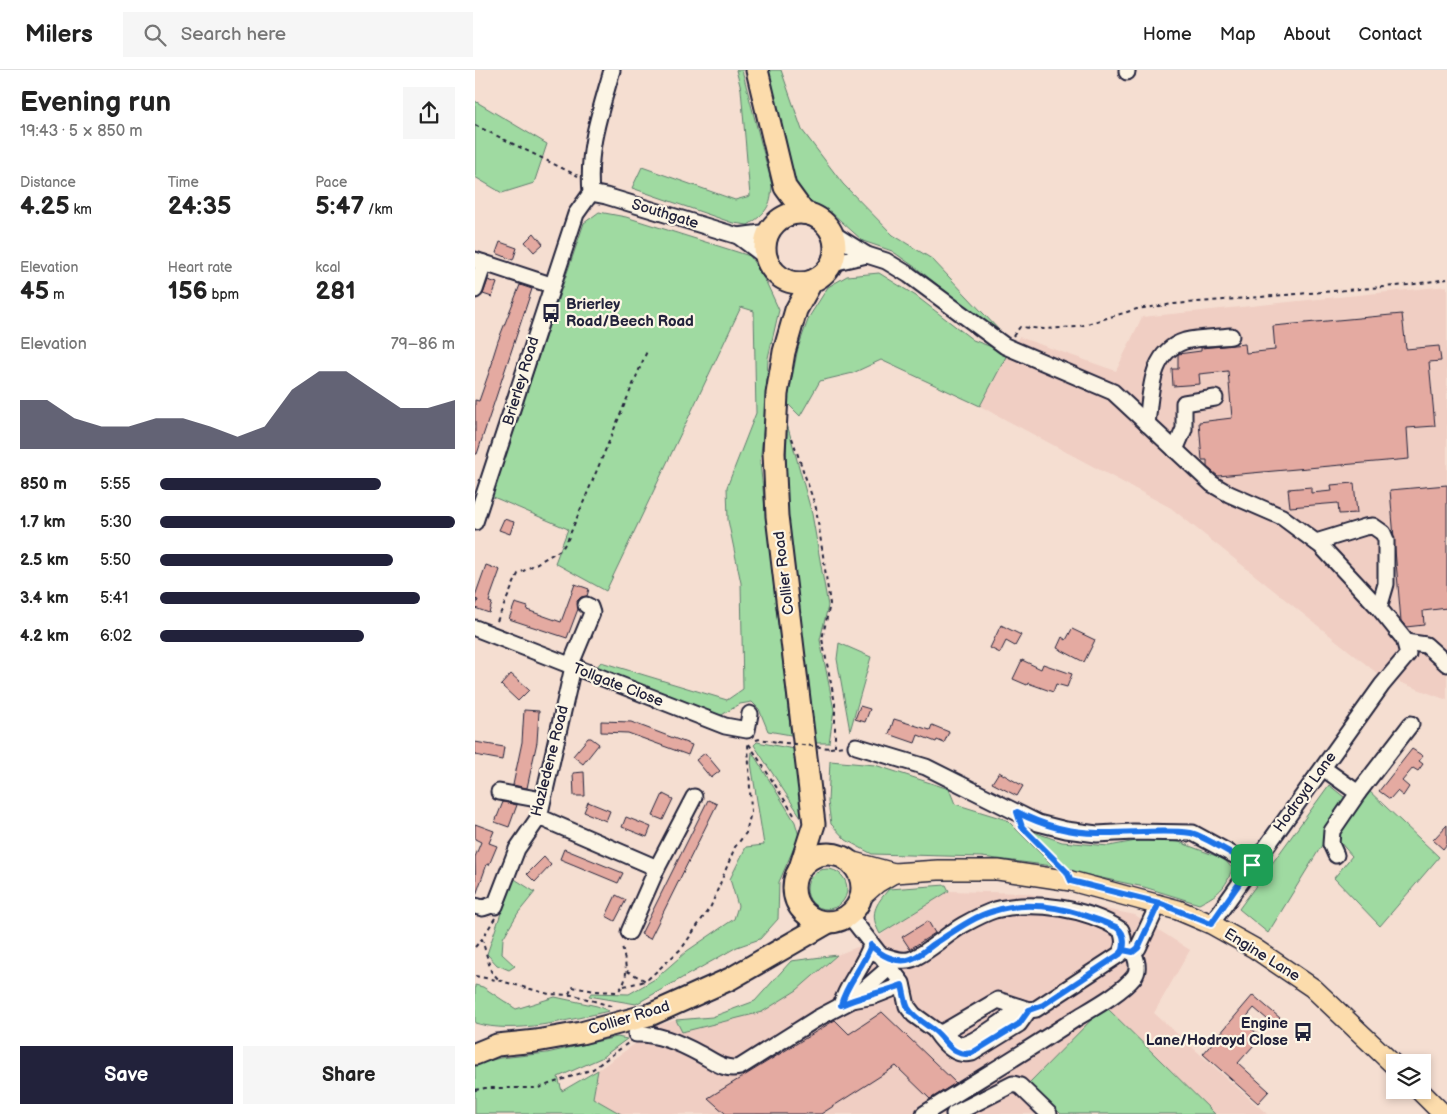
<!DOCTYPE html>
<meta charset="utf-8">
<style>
body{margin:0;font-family:"Balsamiq Sans",sans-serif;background:#f6f6f6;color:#222;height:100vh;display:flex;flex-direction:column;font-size:19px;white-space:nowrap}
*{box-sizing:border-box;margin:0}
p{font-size:16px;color:#767676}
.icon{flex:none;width:28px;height:28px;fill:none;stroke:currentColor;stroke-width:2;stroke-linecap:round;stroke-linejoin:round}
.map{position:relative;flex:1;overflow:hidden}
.side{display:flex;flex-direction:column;background:#fff;width:475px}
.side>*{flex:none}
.tools{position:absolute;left:911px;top:984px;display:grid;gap:10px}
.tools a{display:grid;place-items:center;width:45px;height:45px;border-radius:0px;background:#fff;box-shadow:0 2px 8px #0003;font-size:25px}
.pin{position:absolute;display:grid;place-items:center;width:42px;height:42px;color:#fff;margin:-21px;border-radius:10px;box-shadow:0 2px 8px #0006}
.round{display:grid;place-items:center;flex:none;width:52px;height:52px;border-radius:0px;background:#f6f6f6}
.headline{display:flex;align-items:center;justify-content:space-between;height:85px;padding:0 20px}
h1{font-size:28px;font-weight:700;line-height:38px}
.figures{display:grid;grid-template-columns:repeat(3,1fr);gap:8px;height:85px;padding:5px 20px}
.figures div{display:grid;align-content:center}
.figures b{font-size:25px;font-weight:700}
.figures small{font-size:14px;font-weight:400}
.figures p{font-size:14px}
.chart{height:140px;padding:10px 20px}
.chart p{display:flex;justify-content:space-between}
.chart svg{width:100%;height:90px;margin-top:5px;fill:#22223b;opacity:.7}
.primary-button{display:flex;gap:10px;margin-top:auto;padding:10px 20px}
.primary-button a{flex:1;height:58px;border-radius:0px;background:#22223b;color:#fff;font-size:20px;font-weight:700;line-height:58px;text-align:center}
.primary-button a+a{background:#f6f6f6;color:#222}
ul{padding:0 20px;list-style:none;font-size:16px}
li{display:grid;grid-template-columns:80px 60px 1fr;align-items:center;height:38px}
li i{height:12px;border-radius:6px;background:#22223b}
header{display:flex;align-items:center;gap:30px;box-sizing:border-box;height:70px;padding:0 25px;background:#fff;border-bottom:1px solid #e0e0e0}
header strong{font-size:24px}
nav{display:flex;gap:28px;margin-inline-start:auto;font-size:18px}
.search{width:350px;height:45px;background:#f6f6f6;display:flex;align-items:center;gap:12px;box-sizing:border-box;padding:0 18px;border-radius:0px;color:#767676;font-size:19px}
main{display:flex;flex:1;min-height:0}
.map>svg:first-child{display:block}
.built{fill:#f0cec3}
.green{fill:#9fdaa1;stroke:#607e6e}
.building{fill:#e4aaa1;stroke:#22223b}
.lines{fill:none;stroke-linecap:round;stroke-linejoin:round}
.minor-casing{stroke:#22223b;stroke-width:19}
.major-casing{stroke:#22223b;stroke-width:22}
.highway-casing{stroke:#22223b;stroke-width:25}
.path{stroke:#22223b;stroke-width:2;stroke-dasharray:4 4;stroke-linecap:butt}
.minor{stroke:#fcf5e5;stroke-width:15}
.major{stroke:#fcdcac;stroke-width:19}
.highway{stroke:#fcdcac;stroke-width:21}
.path-bridge{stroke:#22223b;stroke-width:2;stroke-dasharray:4 4;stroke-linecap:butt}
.route-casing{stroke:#fff;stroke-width:10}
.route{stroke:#1a73e8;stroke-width:6}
.labels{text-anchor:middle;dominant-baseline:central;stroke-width:4.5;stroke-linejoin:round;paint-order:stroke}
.street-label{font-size:15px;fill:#22223b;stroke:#fcf5e5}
.poi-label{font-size:15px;font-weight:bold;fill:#22223b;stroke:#fcf5e5;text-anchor:start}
</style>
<header>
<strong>Milers</strong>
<div class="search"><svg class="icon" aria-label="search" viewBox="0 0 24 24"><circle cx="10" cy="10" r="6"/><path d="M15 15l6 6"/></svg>Search here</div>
<nav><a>Home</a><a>Map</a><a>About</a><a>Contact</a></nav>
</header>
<main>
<section class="side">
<div class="headline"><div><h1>Evening run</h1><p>19:43 · 5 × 850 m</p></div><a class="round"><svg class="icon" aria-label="share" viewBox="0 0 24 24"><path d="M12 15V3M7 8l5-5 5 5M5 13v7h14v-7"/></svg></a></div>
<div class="figures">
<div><p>Distance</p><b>4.25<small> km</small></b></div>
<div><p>Time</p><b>24:35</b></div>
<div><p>Pace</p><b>5:47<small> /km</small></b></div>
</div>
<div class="figures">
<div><p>Elevation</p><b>45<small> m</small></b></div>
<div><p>Heart rate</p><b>156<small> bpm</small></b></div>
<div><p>kcal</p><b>281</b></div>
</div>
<div class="chart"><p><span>Elevation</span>79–86 m</p>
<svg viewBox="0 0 160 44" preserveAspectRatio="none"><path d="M0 44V20L10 20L20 29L30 33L40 33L50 29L60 29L70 33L80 38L90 33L100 15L110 6L120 6L130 15L140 24L150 24L160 20V44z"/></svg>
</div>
<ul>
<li><b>850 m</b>5:55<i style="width:75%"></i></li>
<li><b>1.7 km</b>5:30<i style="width:100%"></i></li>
<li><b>2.5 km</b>5:50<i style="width:79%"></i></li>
<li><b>3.4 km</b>5:41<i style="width:88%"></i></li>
<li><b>4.2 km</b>6:02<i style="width:69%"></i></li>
</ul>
<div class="primary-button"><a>Save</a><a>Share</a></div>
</section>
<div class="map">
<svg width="972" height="1044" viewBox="0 0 972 1044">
<rect width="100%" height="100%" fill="#f5ded1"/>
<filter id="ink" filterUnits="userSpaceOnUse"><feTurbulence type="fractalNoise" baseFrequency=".02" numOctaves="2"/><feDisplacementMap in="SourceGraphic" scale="10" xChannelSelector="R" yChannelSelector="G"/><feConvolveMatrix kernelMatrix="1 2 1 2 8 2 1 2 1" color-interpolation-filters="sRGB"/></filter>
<g filter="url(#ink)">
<g class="built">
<path d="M972 216V630L903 604 696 438 505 336 533 283 544 267 641 301 667 247Z"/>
<path d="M474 821 550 823 660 845 715 880 679 943 792 1044H146L118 1028 123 1000 164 971 167 960 201 950 207 962 287 942 356 891 362 885 400 870 419 855Z"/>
</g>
<g class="green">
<path d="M261 0H267L297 115C296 137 291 143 273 155L258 153 157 118 167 97 260 130 275 126 266 19Z"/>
<path d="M292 0H306L327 60 368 114 418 165 457 189 525 261 503 247 444 200 417 181 388 171 357 143 329 127 320 110Z"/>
<path d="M0 31 72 74 59 113 27 123 0 107Z"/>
<path d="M124 142 151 147 275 186 292 214 304 240 293 288 290 346 285 393 316 665 293 661 284 639 277 632 265 634 245 646 121 598 126 592 252 630 268 619 266 513 253 450 252 417 281 343 279 241 266 237 131 521 80 493 93 459 16 426 109 153Z"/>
<path d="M404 203 441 226 498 270 533 283 505 336 406 290 378 303 345 311 325 346 312 333 323 278 334 247 353 217 372 206Z"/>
<path d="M312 354 337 444 353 536 345 570 359 640 354 673H340L310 446Z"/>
<path d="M364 573 396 587 375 661 362 589Z"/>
<path d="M282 672 319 679 328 750 279 675Z"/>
<path d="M277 682 320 752 324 766 304 812 303 849 285 869 262 877 161 934 114 926 116 923 154 924 180 909 212 881 259 849 263 836 255 809 271 777 289 775 276 693Z"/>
<path d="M355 691 400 695 474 719 480 734 532 750 578 796 507 787 397 784 371 770 356 754 353 732Z"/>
<path d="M854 715 874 731 793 863 764 839Z"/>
<path d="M892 719 964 787 905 856 859 808 877 786 857 763Z"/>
<path d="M556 761 587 772 634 776 672 769 704 772 749 789 757 798C752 818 742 825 724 834L669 817 594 801Z"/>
<circle cx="352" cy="819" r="20"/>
<path d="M38 808 60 822 43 843 28 868 27 884 40 896 34 900 22 895 12 884Z"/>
<path d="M471 815 474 821 405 864C394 844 400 835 414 819Z"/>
<path d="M362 885 322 920 287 942 207 962 201 950 237 947 280 931 316 891Z"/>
<path d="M0 915 8 917 41 939 80 927 122 936 134 941C93 950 40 965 0 953Z"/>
<path d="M630 936 740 1044H586L554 1013Z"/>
<path d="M142 967 152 969 126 988 83 1007 87 1021 123 1000 118 1028 146 1044H0V995L2 994 25 988 72 983Z"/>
</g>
<g class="building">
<path d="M59 163 68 174 59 182 50 172Z"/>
<path d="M25 172 42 178 38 190 21 183Z"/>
<path d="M13 210 22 213 17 227 8 224Z"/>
<path d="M45 215 57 219 2 384H0V330L4 331 18 291 17 290 23 271Z"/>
<path d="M927 244 931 279 964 276 966 291 954 292 960 356 932 358 934 389 743 406 732 397V390H727L724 352 757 348 753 301 724 304 725 314 698 316 697 299H703V284L726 281V278L770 274 771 283 800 280 798 256Z"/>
<path d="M879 413 882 443 864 444 863 433 815 437 813 419 836 417V423L857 421 856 415Z"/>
<path d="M972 415V538L948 541 949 555 931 557 926 551 915 420Z"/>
<path d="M29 449 39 452 35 464 24 460Z"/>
<path d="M11 495 25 500 16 525 14 532 17 533 14 543 0 538 3 530 0 529V526Z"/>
<path d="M100 514 114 519 112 526 106 527 102 531 103 539 92 568 34 549 40 533 53 537 52 540 86 552Z"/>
<path d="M526 555 546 565 540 576 531 571 525 583 515 578Z"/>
<path d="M597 559 620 570 609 592 582 578 587 567 591 570Z"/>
<path d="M547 590 566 599 568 594 597 604 592 617 581 614 578 622 553 613 552 615 538 609Z"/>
<path d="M36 604 54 620 43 631 26 615Z"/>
<path d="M385 636 395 639 390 652 380 649Z"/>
<path d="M49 640 64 641 62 672 52 718 38 715 47 672Z"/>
<path d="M419 649 455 660 457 655 474 662 469 673 462 670 461 672 443 665 440 673 414 664Z"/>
<path d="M126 651 156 652 217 675 213 685 153 663 126 662Z"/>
<path d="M113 668H116L124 674 108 694 98 686Z"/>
<path d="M0 672 29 677 27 690 0 685Z"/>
<path d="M937 679 948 686 944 691 948 694 943 701 938 698 927 711 934 717 928 726 922 721 915 729 904 721Z"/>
<path d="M230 683 245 701 236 708 221 690Z"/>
<path d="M109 702 110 726H99L98 703Z"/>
<path d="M524 702 548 716 542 726 517 713Z"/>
<path d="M188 724 198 729 188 750 178 746Z"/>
<path d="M233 730 242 734 175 869 166 864Z"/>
<path d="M28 732 42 735 34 757 20 752Z"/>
<path d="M113 732 135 741 131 751 109 742Z"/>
<path d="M151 747 176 757 172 767 147 757Z"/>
<path d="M0 754 19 761 14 773 22 776 14 795 12 794 1 825 0 787 6 772 0 769Z"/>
<path d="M972 755V774L968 779 958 770Z"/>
<path d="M89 779 148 803 143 813 85 789Z"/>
<path d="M69 787 76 795 60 812 52 804Z"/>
<path d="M141 825 151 830 140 851 131 846Z"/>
<path d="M453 851 460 863 435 879 427 867Z"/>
<path d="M778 925 805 948 799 955 779 938 768 951 786 967 763 993 794 1021 783 1033 728 984Z"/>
<path d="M407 942 481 1013 455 1029 421 996 346 1044H251L233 1028 360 950 374 964Z"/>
</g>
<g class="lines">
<g class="minor-casing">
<g id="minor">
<path d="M652 2V0"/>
<path d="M116 123 131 126 263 166 291 187"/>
<path d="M357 163 392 185 411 191 434 205 530 276 638 322 737 414 754 424 807 447 846 476 904 538 929 569 933 584 907 615 736 854"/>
<path d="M263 166 294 162"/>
<path d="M0 190 76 215"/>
<path d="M357 193 392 185"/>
<path d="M0 220 9 193"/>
<path d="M672 354C676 324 674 282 710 271 725 267 741 268 756 266"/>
<path d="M700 380 709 359V333L740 328"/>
<path d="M0 452 101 144 116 123C112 78 125 43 137 0"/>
<path d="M841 472 890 457 898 456 908 463 911 470V514L904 538"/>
<path d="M0 558 250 656 272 660 275 644"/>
<path d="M930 572 951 575 972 594"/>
<path d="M95 596 117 543 115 537 111 535"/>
<path d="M381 676 451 697 563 753 591 760 622 764 658 762 718 763 777 795"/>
<path d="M848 698 883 723 936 654"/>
<path d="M24 722 67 730"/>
<path d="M64 747 182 798"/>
<path d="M861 785 856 774 857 761 883 723"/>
<path d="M0 836 8 838 20 834"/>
<path d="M20 836 42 779 64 747 98 597"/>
<path d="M374 845 427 913 432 936 439 945 464 963 470 961 523 930 554 940 561 939 645 884C650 875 649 869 646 860 612 838 559 830 520 840 510 843 497 850 488 855 472 864 454 882 437 889 426 893 414 887 403 884"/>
<path d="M154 862 182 798 219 727"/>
<path d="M649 880 658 882 663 878 684 833"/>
<path d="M377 930 399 926 427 915"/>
<path d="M366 935C372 914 389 896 396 875"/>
<path d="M461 962C469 974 481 987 497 983L544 954 554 940"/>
<path d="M161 964C182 963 207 974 225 984 239 991 249 1001 265 997L341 949 377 930 415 897"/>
<path d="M472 967C477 971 483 975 490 974 501 971 537 946 544 937"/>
<path d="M449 1044C499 1012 550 982 600 949 618 938 646 923 659 907 665 899 662 890 658 882"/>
<path d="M479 1044 538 1014 545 1016 574 1044"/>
</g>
</g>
<g class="major-casing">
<g id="major">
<path d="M371 790 419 803 463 800H523L596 811 703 840 736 854 779 878 838 918 920 996"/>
<path d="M386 827 402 813 419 803"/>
<path d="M944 1020 968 1044"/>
</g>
</g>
<g class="highway-casing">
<g id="highway">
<path d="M282 0 310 117 329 143"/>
<circle cx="325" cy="178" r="35"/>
<circle cx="353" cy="818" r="34"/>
<path d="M324 801 339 754 302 446 299 383 302 324 309 282 321 240 337 211"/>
<path d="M0 984 22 975 61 971 106 963 177 944 255 909 354 852"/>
</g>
</g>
<g class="path">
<path d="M0 55 103 106"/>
<path d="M538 266 545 257 569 259 602 257 662 239 699 234 933 215 972 209"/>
<path d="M317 368 341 438 350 499 355 534 347 569 360 633V676"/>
<path d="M22 551 43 504 87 479 93 469 172 281"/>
<path d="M281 670 285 669 302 672"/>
<path d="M274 674 321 748"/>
<path d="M355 678 369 676"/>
<path d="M552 763 583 793"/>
<path d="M20 848 7 869 16 901 24 910"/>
<path d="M0 877 7 869"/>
<path d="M152 901 171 911 207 878 236 836 260 777 271 763 276 742 273 673"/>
<path d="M0 906 26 911 74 924 99 925 139 937"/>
<path d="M149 916 171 911"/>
<path d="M94 924 97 917 120 921 142 922C157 909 149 891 147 874"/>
<path d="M0 1020 10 1018H63L118 999 153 973"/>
</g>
<use href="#minor" class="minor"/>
<use href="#major" class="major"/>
<use href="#highway" class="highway"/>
<path class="path-bridge" d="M302 672 355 678"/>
</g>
</g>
<g class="lines" filter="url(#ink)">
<g class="route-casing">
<path id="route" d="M777 795 736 854 684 833 663 878 658 882 648 880C650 871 649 862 641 857 603 841 559 828 519 841 497 847 478 862 459 874 452 879 444 886 436 889 422 894 405 885 396 875 389 896 371 914 366 935 385 926 407 923 427 915 429 923 430 932 433 938 440 949 450 953 460 961 472 971 478 988 497 983L544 954 554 940 568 935 645 884 648 880 658 882 663 878 684 833 596 811 592 802 547 757 542 742C567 755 594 763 623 763 654 764 685 759 716 763 727 765 764 788 777 795"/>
</g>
<use href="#route" class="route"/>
</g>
<defs>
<g id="bus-bare" transform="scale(1.5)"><path d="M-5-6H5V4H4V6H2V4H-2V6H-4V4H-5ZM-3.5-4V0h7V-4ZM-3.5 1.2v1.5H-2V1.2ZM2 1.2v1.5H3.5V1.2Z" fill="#22223b" stroke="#fcf5e5" stroke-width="2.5" paint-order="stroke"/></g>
</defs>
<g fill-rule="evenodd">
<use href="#bus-bare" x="76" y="243"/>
<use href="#bus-bare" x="828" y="962"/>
</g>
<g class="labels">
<g class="street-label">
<text transform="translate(190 144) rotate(17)">Southgate</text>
<text transform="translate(46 311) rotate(-73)">Brierley Road</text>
<text transform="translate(309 503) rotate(-97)">Collier Road</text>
<text transform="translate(143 615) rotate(21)">Tollgate Close</text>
<text transform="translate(75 691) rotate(-76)">Hazledene Road</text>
<text transform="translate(830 722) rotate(-54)">Hodroyd Lane</text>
<text transform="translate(787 885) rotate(32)">Engine Lane</text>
<text transform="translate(154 948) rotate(-17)">Collier Road</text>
</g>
<g class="poi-label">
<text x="91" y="234">Brierley<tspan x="91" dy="17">Road/Beech Road</tspan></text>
<text x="813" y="953" text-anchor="end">Engine<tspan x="813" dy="17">Lane/Hodroyd Close</tspan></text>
</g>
</g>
</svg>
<div class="tools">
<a><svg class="icon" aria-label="layers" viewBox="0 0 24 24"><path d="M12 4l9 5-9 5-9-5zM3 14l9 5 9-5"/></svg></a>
</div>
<div class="pin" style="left:777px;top:795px;background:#1e9e55"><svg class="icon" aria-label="arrive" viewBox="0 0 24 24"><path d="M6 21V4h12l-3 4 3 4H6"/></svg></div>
</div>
</main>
